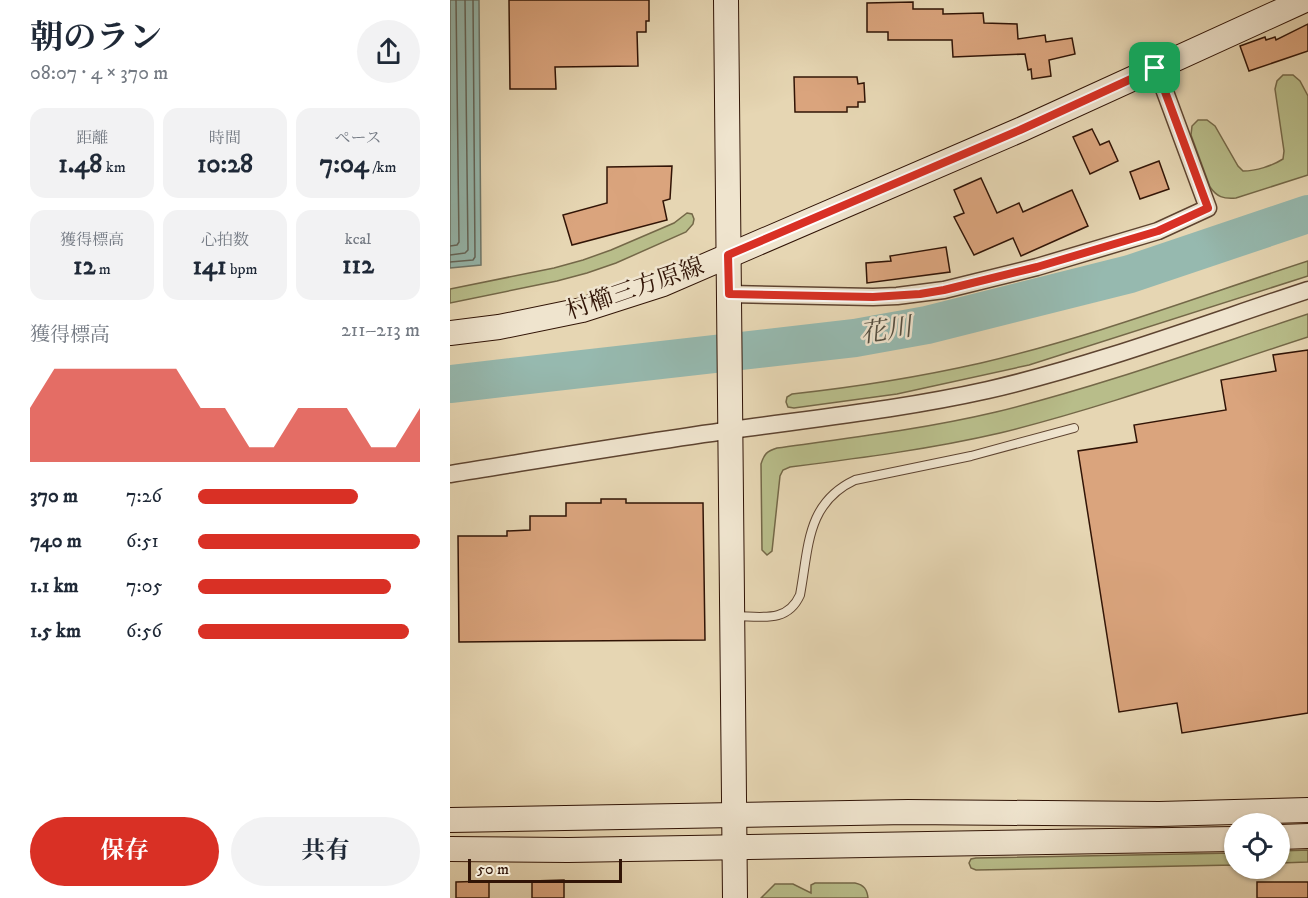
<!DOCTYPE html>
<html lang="ja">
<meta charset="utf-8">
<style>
body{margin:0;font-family:"IM FELL DW Pica","Noto Serif JP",serif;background:#f2f2f3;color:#1f2937;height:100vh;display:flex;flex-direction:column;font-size:22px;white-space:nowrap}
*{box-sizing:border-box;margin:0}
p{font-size:20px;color:#747a83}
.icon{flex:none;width:33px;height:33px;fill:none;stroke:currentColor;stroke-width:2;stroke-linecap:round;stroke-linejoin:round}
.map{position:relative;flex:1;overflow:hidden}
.drawer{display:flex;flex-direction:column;background:#fff;width:450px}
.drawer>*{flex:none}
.fabs{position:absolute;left:774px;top:813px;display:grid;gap:12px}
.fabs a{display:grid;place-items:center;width:66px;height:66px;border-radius:50%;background:#fff;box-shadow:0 2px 4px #0004;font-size:30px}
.scale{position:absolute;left:18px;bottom:15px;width:154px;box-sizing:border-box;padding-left:6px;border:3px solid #311406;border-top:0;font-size:16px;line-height:21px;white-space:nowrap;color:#311406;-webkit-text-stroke:4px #efe4ce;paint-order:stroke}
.pin{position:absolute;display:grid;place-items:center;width:51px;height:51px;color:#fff;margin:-26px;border-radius:12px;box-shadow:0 3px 9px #0006}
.round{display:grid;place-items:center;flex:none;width:63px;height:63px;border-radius:32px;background:#f2f2f3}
.head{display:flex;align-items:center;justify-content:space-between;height:102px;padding:0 30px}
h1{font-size:33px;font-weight:700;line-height:45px}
.metrics{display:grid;grid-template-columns:repeat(3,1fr);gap:9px;height:102px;padding:6px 30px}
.metrics div{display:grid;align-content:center;border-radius:15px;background:#f2f2f3;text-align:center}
.metrics b{font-size:26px;font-weight:700}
.metrics small{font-size:16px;font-weight:400}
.metrics p{font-size:16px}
.chart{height:168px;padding:12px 30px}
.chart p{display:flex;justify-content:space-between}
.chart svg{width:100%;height:108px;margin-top:6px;fill:#d93025;opacity:.7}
.action{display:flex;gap:12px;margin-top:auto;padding:12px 30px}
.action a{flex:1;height:69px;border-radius:36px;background:#d93025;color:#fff;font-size:24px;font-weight:700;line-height:69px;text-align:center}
.action a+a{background:#f2f2f3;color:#1f2937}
ul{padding:0 30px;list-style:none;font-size:20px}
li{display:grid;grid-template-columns:96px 72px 1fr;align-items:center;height:45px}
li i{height:15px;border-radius:8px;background:#d93025}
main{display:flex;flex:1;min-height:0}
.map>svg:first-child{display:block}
.green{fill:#b8bd8a;stroke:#746848;stroke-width:1.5}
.water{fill:#96b9af;stroke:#6e776b;stroke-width:1.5}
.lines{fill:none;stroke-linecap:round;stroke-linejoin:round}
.shore{stroke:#64665a;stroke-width:1.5}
.river{stroke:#96b9af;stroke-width:38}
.building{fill:#daa47d;stroke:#311406;stroke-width:1.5}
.lane-casing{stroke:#5e4431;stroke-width:10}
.street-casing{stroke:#5e4431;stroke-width:19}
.secondary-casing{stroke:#311406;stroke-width:26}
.lane{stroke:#efe4ce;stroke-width:8}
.street{stroke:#efe4ce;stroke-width:16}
.secondary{stroke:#efe4ce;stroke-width:24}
.route-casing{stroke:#fff;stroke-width:12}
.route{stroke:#d93025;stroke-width:8}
.labels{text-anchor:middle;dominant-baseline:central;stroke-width:5;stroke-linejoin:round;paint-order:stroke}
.street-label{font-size:24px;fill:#311406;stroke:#efe4ce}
.water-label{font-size:26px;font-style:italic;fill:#544e41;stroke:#efe4ce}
</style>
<main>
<section class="drawer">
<div class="head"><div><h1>朝のラン</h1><p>08:07 · 4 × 370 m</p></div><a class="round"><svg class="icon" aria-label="share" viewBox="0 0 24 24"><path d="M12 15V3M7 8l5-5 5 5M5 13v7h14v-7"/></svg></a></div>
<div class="metrics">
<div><p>距離</p><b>1.48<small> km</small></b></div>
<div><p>時間</p><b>10:28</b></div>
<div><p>ペース</p><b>7:04<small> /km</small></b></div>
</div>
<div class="metrics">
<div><p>獲得標高</p><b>12<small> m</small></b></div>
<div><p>心拍数</p><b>141<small> bpm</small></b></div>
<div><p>kcal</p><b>112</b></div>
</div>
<div class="chart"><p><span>獲得標高</span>211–213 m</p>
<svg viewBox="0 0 160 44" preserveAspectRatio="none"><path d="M0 44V22L10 6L20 6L30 6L40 6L50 6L60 6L70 22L80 22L90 38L100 38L110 22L120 22L130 22L140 38L150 38L160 22V44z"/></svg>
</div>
<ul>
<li><b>370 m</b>7:26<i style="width:72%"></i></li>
<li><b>740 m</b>6:51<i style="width:100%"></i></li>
<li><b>1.1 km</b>7:05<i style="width:87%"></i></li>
<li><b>1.5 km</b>6:56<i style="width:95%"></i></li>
</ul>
<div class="action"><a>保存</a><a>共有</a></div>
</section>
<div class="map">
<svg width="858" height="898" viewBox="0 0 858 898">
<rect width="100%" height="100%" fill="#e6d6b3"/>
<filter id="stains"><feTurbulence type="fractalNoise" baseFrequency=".00333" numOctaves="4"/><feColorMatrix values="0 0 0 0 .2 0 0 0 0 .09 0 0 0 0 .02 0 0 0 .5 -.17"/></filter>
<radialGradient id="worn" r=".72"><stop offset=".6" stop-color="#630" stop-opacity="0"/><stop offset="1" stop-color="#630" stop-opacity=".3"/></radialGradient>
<g class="green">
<path d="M833 75H843L850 81 858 96V175L786 198C773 199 767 197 760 187L741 135 742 126 748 120H757L765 126 788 166 793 171C806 171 822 166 833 159L834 151 825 89 827 81Z"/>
<path d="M237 213 242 214 244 219 243 224 236 232 166 263 137 273 107 281 0 303V289L104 268 133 260 161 250 224 223Z"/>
<path d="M858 261V276L579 365 447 394 344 408 338 407 336 402 337 397 342 394C406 387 469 377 531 363 642 337 750 296 858 261Z"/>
<path d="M858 314V337C756 370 655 407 550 433 481 449 411 458 340 467L333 470 330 476 322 551 317 555 312 550 311 464C314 454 317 451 327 448 400 438 474 429 546 412 652 386 755 348 858 314Z"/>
<path d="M858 850V862L830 863V851Z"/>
<path d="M784 853V865L526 870 521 868 519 863 521 859 526 858Z"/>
<path d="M365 883H405C414 885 417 889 418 898H311L325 884H343L361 893V885Z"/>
</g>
<path class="water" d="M0 0H29L31 265 0 268Z"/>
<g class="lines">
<g class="shore">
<path d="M0 246 7 245 9 242 6 0"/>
<path d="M0 255 15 253 18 250 15 0"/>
<path d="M0 262 23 260 25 257 23 0"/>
</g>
<path class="river" d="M0 384 405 338 477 325 680 274 858 214"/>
</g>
<g class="building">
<path d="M59 0H199V21H196V32H187L188 66 105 67 106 89H60Z"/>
<path d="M463 2V9H493V14L533 13 534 23 567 24 568 39 595 35 596 42 622 38 625 54 599 60 601 76 582 79 581 69 578 70 575 54 503 57 502 40H438V32H417V3Z"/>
<path d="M858 24V51L799 71 790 46 815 37 816 40 825 37 826 40Z"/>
<path d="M344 77H407L408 84 414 83 415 102H408V107H397V112H345Z"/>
<path d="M642 129 650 145 659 141 668 161 640 174 623 137Z"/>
<path d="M709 161 719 189 690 199 680 172Z"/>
<path d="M222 166 220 199 213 201 217 220 122 245 113 215 157 203V167Z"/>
<path d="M531 178 547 213 569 203 573 212 622 190 638 226 571 256 563 238 524 255 504 217 514 213 504 190Z"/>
<path d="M496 247 500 272 417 283 416 263 441 261 440 256Z"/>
<path d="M858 350V713L732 733 727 703 669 712 628 451 687 442 684 425 776 410 771 380 826 371 823 355Z"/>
<path d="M151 499H176V503H253L255 640 9 642 8 536H57V531L80 530V516H116V503H151Z"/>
<path d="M114 880V898H82V881Z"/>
<path d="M39 881V898H6V882Z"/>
<rect x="807" y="882" width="51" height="16"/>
</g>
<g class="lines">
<g class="lane-casing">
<path id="lane" d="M283 616C310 616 337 624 350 595 359 547 356 503 405 480L521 456 624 428"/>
</g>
<g class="street-casing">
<g id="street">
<path d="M279 294 423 297 447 296 494 290 587 267 708 231 758 208 714 89 704 68"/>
<path d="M0 474C94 459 188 443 282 430 368 418 453 409 538 390 646 365 752 325 858 290"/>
</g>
</g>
<g class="secondary-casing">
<g id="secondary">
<path d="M276 0 285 898"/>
<path d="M0 333 49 327 132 310 213 284 570 130 855 0"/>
<path d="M0 820 458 812 709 814 858 810"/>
<path d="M830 837 858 836"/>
<path d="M0 849 118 850 784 839"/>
</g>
</g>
<use href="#lane" class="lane"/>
<use href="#street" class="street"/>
<use href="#secondary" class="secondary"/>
</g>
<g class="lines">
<g class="route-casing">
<path id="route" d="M705 68 714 89 758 208 708 231 587 267 494 290 470 294 423 297 279 294 278 255 570 130Z"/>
</g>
<use href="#route" class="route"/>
</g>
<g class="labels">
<g class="street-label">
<text transform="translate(185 289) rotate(-19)">村櫛三方原線</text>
</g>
<g class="water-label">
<text transform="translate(436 331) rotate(-9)">花川</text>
</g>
</g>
<rect width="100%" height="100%" filter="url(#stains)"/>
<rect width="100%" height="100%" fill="url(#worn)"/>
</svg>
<div class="fabs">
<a><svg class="icon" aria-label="locate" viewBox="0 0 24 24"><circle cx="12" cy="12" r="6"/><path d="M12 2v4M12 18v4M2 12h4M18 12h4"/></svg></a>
</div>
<div class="scale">50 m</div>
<div class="pin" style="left:705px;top:68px;background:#1e9e55"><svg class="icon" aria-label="arrive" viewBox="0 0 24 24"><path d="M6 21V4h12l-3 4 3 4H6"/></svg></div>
</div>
</main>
